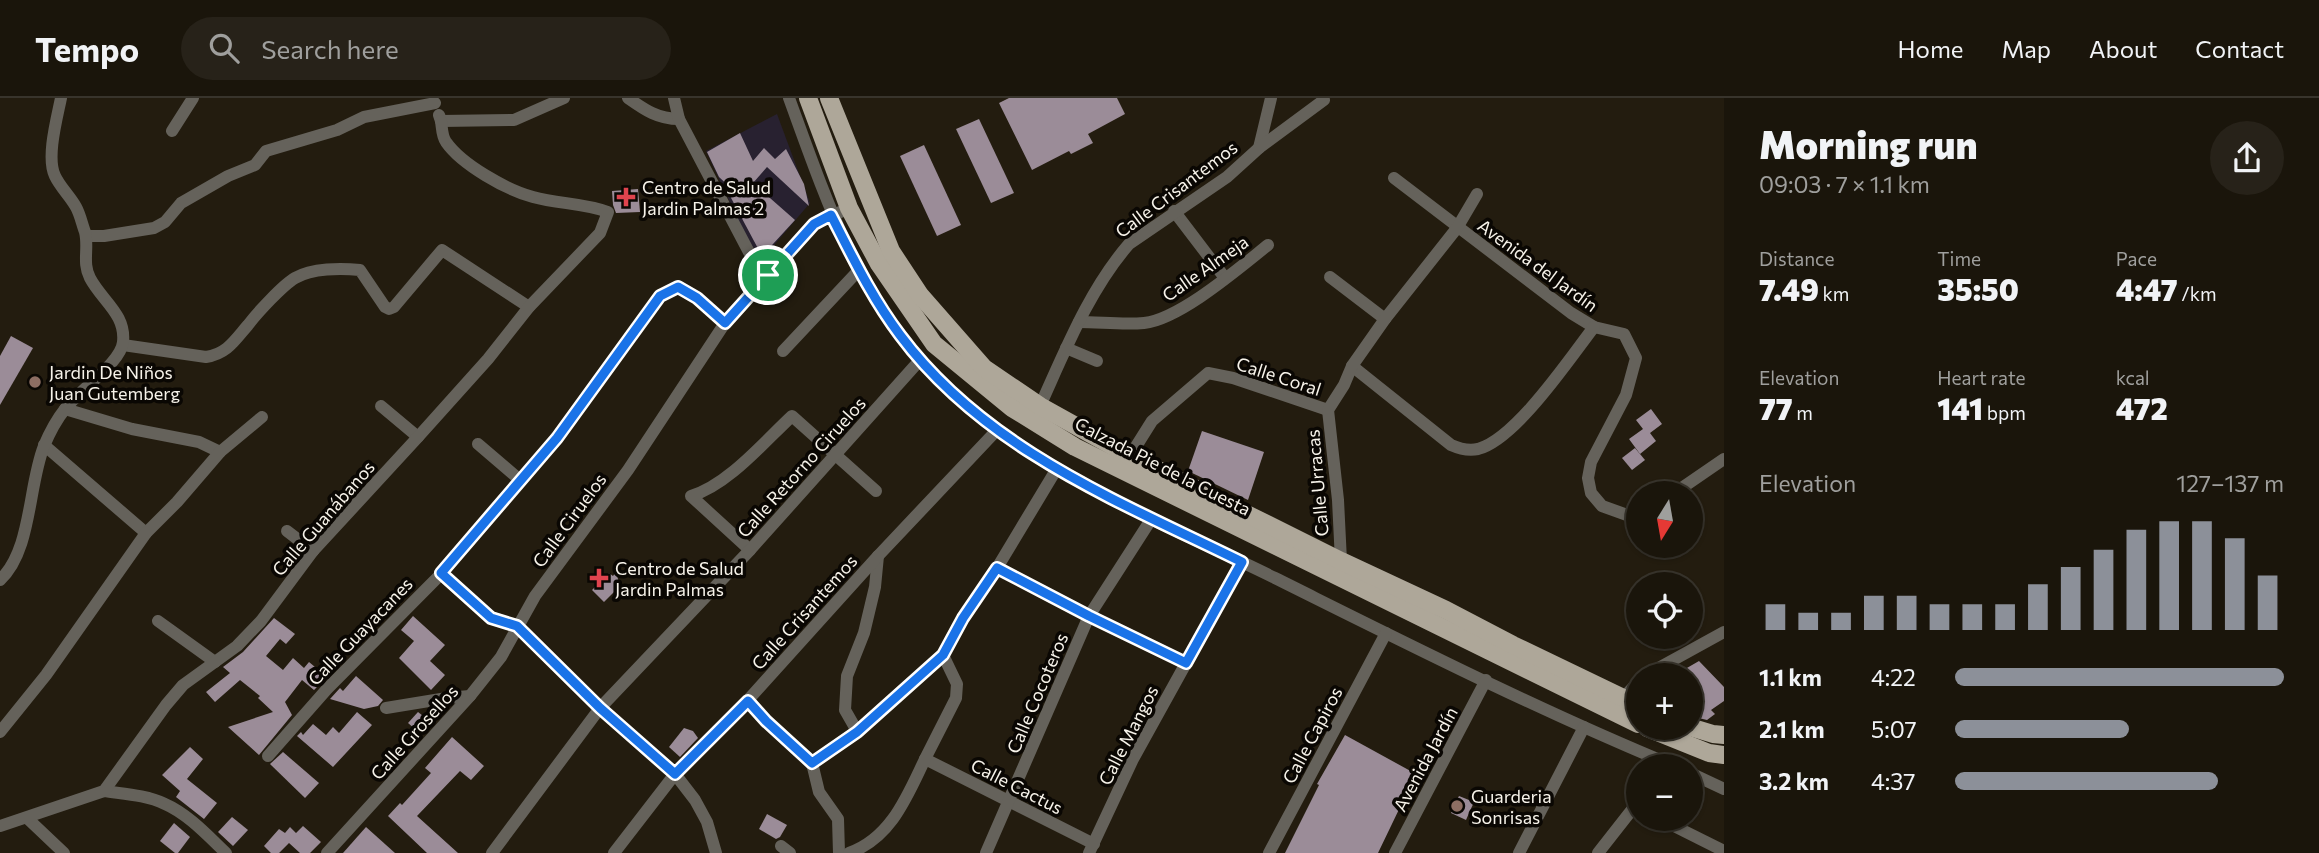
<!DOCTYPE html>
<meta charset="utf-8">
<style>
body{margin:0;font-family:Commissioner,sans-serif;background:#272219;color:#f1f3f6;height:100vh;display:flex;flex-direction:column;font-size:26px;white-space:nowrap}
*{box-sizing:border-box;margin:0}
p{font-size:23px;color:#9f9f9d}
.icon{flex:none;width:38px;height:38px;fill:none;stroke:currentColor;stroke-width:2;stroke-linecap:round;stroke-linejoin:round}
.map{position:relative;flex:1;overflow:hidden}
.panel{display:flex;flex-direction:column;background:#1a150b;width:595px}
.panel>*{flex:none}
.needle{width:46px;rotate:191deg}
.tools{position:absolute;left:1626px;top:383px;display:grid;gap:14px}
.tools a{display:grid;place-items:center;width:77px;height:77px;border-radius:50%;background:#1a150b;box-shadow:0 2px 5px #0004,0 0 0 2px #38342c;font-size:35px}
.pin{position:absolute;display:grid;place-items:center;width:60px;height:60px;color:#fff;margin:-30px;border:4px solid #fff;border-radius:50%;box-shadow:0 2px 7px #0007}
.round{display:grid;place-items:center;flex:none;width:74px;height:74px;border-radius:37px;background:#272219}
.overview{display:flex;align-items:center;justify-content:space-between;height:119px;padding:0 35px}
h1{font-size:38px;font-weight:800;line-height:52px}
.figures{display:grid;grid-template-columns:repeat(3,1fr);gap:10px;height:119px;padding:7px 35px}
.figures div{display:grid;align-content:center}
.figures b{font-size:30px;font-weight:800}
.figures small{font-size:19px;font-weight:400}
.figures p{font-size:19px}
.chart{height:196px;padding:14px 35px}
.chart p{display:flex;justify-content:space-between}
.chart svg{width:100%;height:126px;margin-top:7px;stroke:#8c9099;stroke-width:6}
ul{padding:0 35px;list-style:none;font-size:23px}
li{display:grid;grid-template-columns:112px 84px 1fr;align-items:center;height:52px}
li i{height:18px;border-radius:9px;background:#8c9099}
header{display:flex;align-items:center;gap:42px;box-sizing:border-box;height:98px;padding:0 35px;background:#1a150b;border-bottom:2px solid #38342c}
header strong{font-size:33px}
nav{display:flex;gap:38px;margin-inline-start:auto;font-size:24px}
.search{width:490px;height:63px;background:#272219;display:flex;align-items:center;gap:18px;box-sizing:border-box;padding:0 24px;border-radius:38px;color:#9f9f9d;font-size:26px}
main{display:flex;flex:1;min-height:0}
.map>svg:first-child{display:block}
.commercial{fill:#282130}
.building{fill:#9b8c98}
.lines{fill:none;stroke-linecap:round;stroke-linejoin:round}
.street{stroke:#65625b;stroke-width:12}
.primary{stroke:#aea799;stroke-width:18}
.route-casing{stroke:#fff;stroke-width:14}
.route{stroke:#1a73e8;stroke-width:9}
.health-dot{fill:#e0444e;stroke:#0a0703;stroke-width:2.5}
.education-dot{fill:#8d6e63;stroke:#0a0703;stroke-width:2.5}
.labels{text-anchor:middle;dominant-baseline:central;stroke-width:7;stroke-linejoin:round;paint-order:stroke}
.poi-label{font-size:18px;fill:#f7f3ea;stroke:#0a0703;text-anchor:start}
.street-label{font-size:18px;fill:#f7f3ea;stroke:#0a0703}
</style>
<header>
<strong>Tempo</strong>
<div class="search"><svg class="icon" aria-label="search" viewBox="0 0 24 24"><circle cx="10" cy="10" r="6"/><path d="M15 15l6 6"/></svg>Search here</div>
<nav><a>Home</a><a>Map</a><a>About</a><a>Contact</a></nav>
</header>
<main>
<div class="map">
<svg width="1724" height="755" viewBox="0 0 1724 755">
<rect width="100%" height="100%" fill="#231c0f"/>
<path class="commercial" d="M777 16 810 105 763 160 749 145 706 53Z"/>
<g class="building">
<path d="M1009 0H1117L1125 16 1088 36 1093 45 1071 56 1069 53 1032 72 999 5Z"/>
<path d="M979 21 1014 95 991 105 956 31Z"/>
<path d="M740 35 753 63 764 50 775 61 786 51 804 86 809 108 767 69 753 85 795 122 762 158 730 98 734 93 719 79 707 54Z"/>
<path d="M924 47 961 127 937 138 900 58Z"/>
<path d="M638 91 640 114 616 115 613 107 612 93Z"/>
<path d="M11 238 33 250 0 307V258Z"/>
<path d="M1651 311 1662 326 1650 335 1656 343 1640 356 1629 341 1643 331 1636 322Z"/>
<path d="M1202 333 1264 354 1248 402 1188 373Z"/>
<path d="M1635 350 1645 362 1632 372 1622 360Z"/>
<path d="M616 474 620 488 604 504 592 492 609 475 613 478Z"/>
<path d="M413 518 445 547 430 563 445 577 431 592 399 560 414 543 401 532Z"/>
<path d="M274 520 295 536 286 546 280 541 266 558 283 572 293 560 304 570 309 564 327 579 314 592 302 582 285 604 292 617 259 657 228 629 273 614 258 600 260 598 240 582 215 604 206 594 230 575 223 569 243 554Z"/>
<path d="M1699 563 1724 589V603L1711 612 1715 616 1707 622 1690 618V578H1673Z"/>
<path d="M356 578 383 602 378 608 364 611 330 601 340 590 343 593Z"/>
<path d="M357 614 372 627 333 669 297 638 301 634 303 637 313 626 326 637 333 629 339 635Z"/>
<path d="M418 614 432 625 422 637 408 625Z"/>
<path d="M684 630 693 633 698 640 680 659 669 649Z"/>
<path d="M1345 637 1416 676 1378 755H1285L1319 687 1317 686Z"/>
<path d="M452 639 484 668 471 682 460 673 417 718 458 755H427L388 718 400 705 402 707 431 675 425 670Z"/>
<path d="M190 649 203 661 187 681 217 705 204 721 176 699 180 693 162 677Z"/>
<path d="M283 654 319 685 305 700 270 666Z"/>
<path d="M1459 698 1474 704 1466 722 1451 715Z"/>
<path d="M767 716 787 727 780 739 776 741 759 731Z"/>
<path d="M232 719 248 732 233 748 218 734Z"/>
<path d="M174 725 190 739 178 755H175L160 743Z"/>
<path d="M303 728 321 744 310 755H300L289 745 279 755H271L264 748 279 731 285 735 290 729 296 735Z"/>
<path d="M366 729 395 755H343Z"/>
</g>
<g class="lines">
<g class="street">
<path d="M628 0C645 12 658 21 679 21"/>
<path d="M674 0 679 21 751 158 768 177"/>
<path d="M789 0C823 93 854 188 921 263 1015 368 1151 419 1275 480 1406 545 1538 612 1674 668"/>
<path d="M439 17 441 23 514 22 564 0"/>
<path d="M172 33 193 0"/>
<path d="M1259 50 1271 0"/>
<path d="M1394 80 1571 215 1594 229 1624 236 1636 260 1626 297 1591 364 1588 380 1591 395 1602 408 1627 417 1638 415"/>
<path d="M1174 113 1225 180"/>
<path d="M86 138H104L154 130 165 124 181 105 228 78 255 67 266 53 337 32 364 19 435 5"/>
<path d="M1330 179 1385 221"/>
<path d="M1079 224C1100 224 1123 227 1144 225 1180 221 1239 170 1268 147"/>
<path d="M123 247 206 259C227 256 235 242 248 227 257 215 283 187 295 180 312 170 341 170 360 172L385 209 389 211 394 209 442 152 529 209"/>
<path d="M1066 250 1097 263"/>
<path d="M783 253 859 172"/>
<path d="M1352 268 1451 347C1460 351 1468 353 1478 351 1516 341 1570 260 1594 229"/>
<path d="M381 308 418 339"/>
<path d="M1040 308C1065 253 1089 192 1129 146L1227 79 1259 50 1324 2"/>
<path d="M65 311 132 331 199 344 220 354"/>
<path d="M478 346 520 382"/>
<path d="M44 347 146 435"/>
<path d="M1130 358 1152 323 1208 275 1233 280 1328 312"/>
<path d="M1673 396 1724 361"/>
<path d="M287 433 313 453"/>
<path d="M750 452 691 398C728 387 764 344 792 318L876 393"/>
<path d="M1341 463 1338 402 1328 312 1344 287 1352 268 1385 221 1457 130 1477 96"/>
<path d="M997 470 1089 518 1186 565"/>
<path d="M441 476 491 520 517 529 600 610 675 676 695 702 707 724 716 755"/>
<path d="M0 482C32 452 28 388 44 348 49 336 57 321 65 311 79 292 121 265 123 244 126 216 102 203 90 180 82 165 89 150 85 134 82 126 80 116 76 109 70 98 60 89 55 78 46 60 57 20 61 0"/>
<path d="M158 523 215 564"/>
<path d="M1644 578 1724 534"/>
<path d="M1623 600 1638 584"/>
<path d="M748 602 766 623 812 665"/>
<path d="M386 610 447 600 470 598"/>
<path d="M857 633 845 612 847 578 864 535 875 489 878 458"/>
<path d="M0 634 46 577 146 435 177 404 220 354 262 319"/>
<path d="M268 658 327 591 441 476 557 340 660 198 678 189 697 200 725 225"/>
<path d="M925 661 1094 746"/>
<path d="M812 665 857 633 943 557 963 520 997 470 1056 372"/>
<path d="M812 665 819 694 838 721 839 755"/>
<path d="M1690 675 1724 691"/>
<path d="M104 693C124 696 146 697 165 706 188 716 208 738 226 755"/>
<path d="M27 720 64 755"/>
<path d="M1660 721 1722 752"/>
<path d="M0 728 104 693 166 607 183 587 237 548 261 523 313 453 418 339 488 261 529 209 600 135 608 114C584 105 558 106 533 99 507 92 462 67 446 44 442 39 442 30 441 23"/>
<path d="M781 748 790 755"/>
<path d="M327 755 470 598 501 559 535 498 628 372 725 225 814 126 849 110"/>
<path d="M492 755 600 610 750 452 920 262"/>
<path d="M614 755 675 676 748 602 878 458 997 332"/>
<path d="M849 755C892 740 908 696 926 659 936 639 946 620 956 600L957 586 943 557"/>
<path d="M986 755 1089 518 1152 420"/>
<path d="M1089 755 1133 661 1242 464"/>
<path d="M1269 755 1386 535"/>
<path d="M1395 755 1486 582"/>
<path d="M1519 755 1584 629"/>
<path d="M1598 755 1638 704"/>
</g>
<g class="primary">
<path d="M808 0 849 110 879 166 934 246 1012 310 1075 349 1638 626"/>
<path d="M829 0 891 153 920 197 984 270 1040 308 1130 358 1341 463 1446 512 1513 547 1638 607"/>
<path d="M1690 629 1713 636 1724 637"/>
<path d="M1647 630 1709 655 1724 657"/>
</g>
</g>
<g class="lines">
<g class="route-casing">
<path id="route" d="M831 117C852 158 872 200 900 237 985 351 1118 403 1242 464L1186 565 1089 518 997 470 963 520 943 557 857 634 812 665 766 623 748 603 675 676 600 610 517 528 491 520 441 475 557 340 660 198 678 189 697 200 725 225 814 126Z"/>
</g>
<use href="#route" class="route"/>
</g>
<g class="health-dot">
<path d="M622.5 88.5h7v7h7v7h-7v7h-7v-7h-7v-7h7z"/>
<path d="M595.5 469.5h7v7h7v7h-7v7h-7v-7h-7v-7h7z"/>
</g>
<g class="education-dot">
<circle cx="35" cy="284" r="7"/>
<circle cx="1457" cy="708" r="7"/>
</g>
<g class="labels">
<g class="poi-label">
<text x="642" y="89">Centro de Salud<tspan x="642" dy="21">Jardin Palmas 2</tspan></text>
<text x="49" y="274">Jardin De Niños<tspan x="49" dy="21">Juan Gutemberg</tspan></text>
<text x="615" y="470">Centro de Salud<tspan x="615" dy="21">Jardin Palmas</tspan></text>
<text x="1471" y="698">Guarderia<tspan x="1471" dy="21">Sonrisas</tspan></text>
</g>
<g class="street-label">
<text transform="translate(1176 91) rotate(-37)">Calle Crisantemos</text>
<text transform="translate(1538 167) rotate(36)">Avenida del Jardín</text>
<text transform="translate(1205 170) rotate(-35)">Calle Almeja</text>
<text transform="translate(1279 278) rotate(18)">Calle Coral</text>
<text transform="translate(1163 368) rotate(27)">Calzada Pie de la Cuesta</text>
<text transform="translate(801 369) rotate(-48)">Calle Retorno Ciruelos</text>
<text transform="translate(1317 385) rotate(-95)">Calle Urracas</text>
<text transform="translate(323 420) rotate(-49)">Calle Guanábanos</text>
<text transform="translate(569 422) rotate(-54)">Calle Ciruelos</text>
<text transform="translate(804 514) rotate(-48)">Calle Crisantemos</text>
<text transform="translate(360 533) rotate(-46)">Calle Guayacanes</text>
<text transform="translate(1037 595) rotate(-67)">Calle Cocoteros</text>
<text transform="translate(414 634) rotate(-48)">Calle Grosellos</text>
<text transform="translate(1128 637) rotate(-63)">Calle Mangos</text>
<text transform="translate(1312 637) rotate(-62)">Calle Capiros</text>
<text transform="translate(1425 661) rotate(-62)">Avenida Jardín</text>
<text transform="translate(1017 688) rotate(27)">Calle Cactus</text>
</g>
</g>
</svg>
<div class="tools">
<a><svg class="needle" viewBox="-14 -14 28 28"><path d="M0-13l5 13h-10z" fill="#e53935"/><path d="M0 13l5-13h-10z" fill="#9f9f9d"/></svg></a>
<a><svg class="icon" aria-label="locate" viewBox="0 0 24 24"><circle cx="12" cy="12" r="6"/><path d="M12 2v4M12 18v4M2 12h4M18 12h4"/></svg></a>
<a>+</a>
<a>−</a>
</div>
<div class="pin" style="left:768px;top:177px;background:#1e9e55"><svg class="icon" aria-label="arrive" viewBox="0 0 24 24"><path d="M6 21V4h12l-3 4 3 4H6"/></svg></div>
</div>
<section class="panel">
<div class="overview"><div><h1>Morning run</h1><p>09:03 · 7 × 1.1 km</p></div><a class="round"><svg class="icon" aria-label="share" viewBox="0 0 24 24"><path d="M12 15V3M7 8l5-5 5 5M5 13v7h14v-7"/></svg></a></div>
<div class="figures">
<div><p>Distance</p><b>7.49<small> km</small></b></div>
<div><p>Time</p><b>35:50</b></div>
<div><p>Pace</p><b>4:47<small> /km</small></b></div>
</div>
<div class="figures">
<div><p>Elevation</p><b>77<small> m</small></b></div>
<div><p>Heart rate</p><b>141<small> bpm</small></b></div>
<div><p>kcal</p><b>472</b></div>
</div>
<div class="chart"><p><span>Elevation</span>127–137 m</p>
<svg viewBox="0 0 160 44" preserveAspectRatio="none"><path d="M5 44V35M15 44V38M25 44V38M35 44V32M45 44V32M55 44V35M65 44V35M75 44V35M85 44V28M95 44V22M105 44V16M115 44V9M125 44V6M135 44V6M145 44V12M155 44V25"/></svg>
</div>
<ul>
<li><b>1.1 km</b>4:22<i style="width:100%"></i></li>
<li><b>2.1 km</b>5:07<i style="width:53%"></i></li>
<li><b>3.2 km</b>4:37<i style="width:80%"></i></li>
</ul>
</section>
</main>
